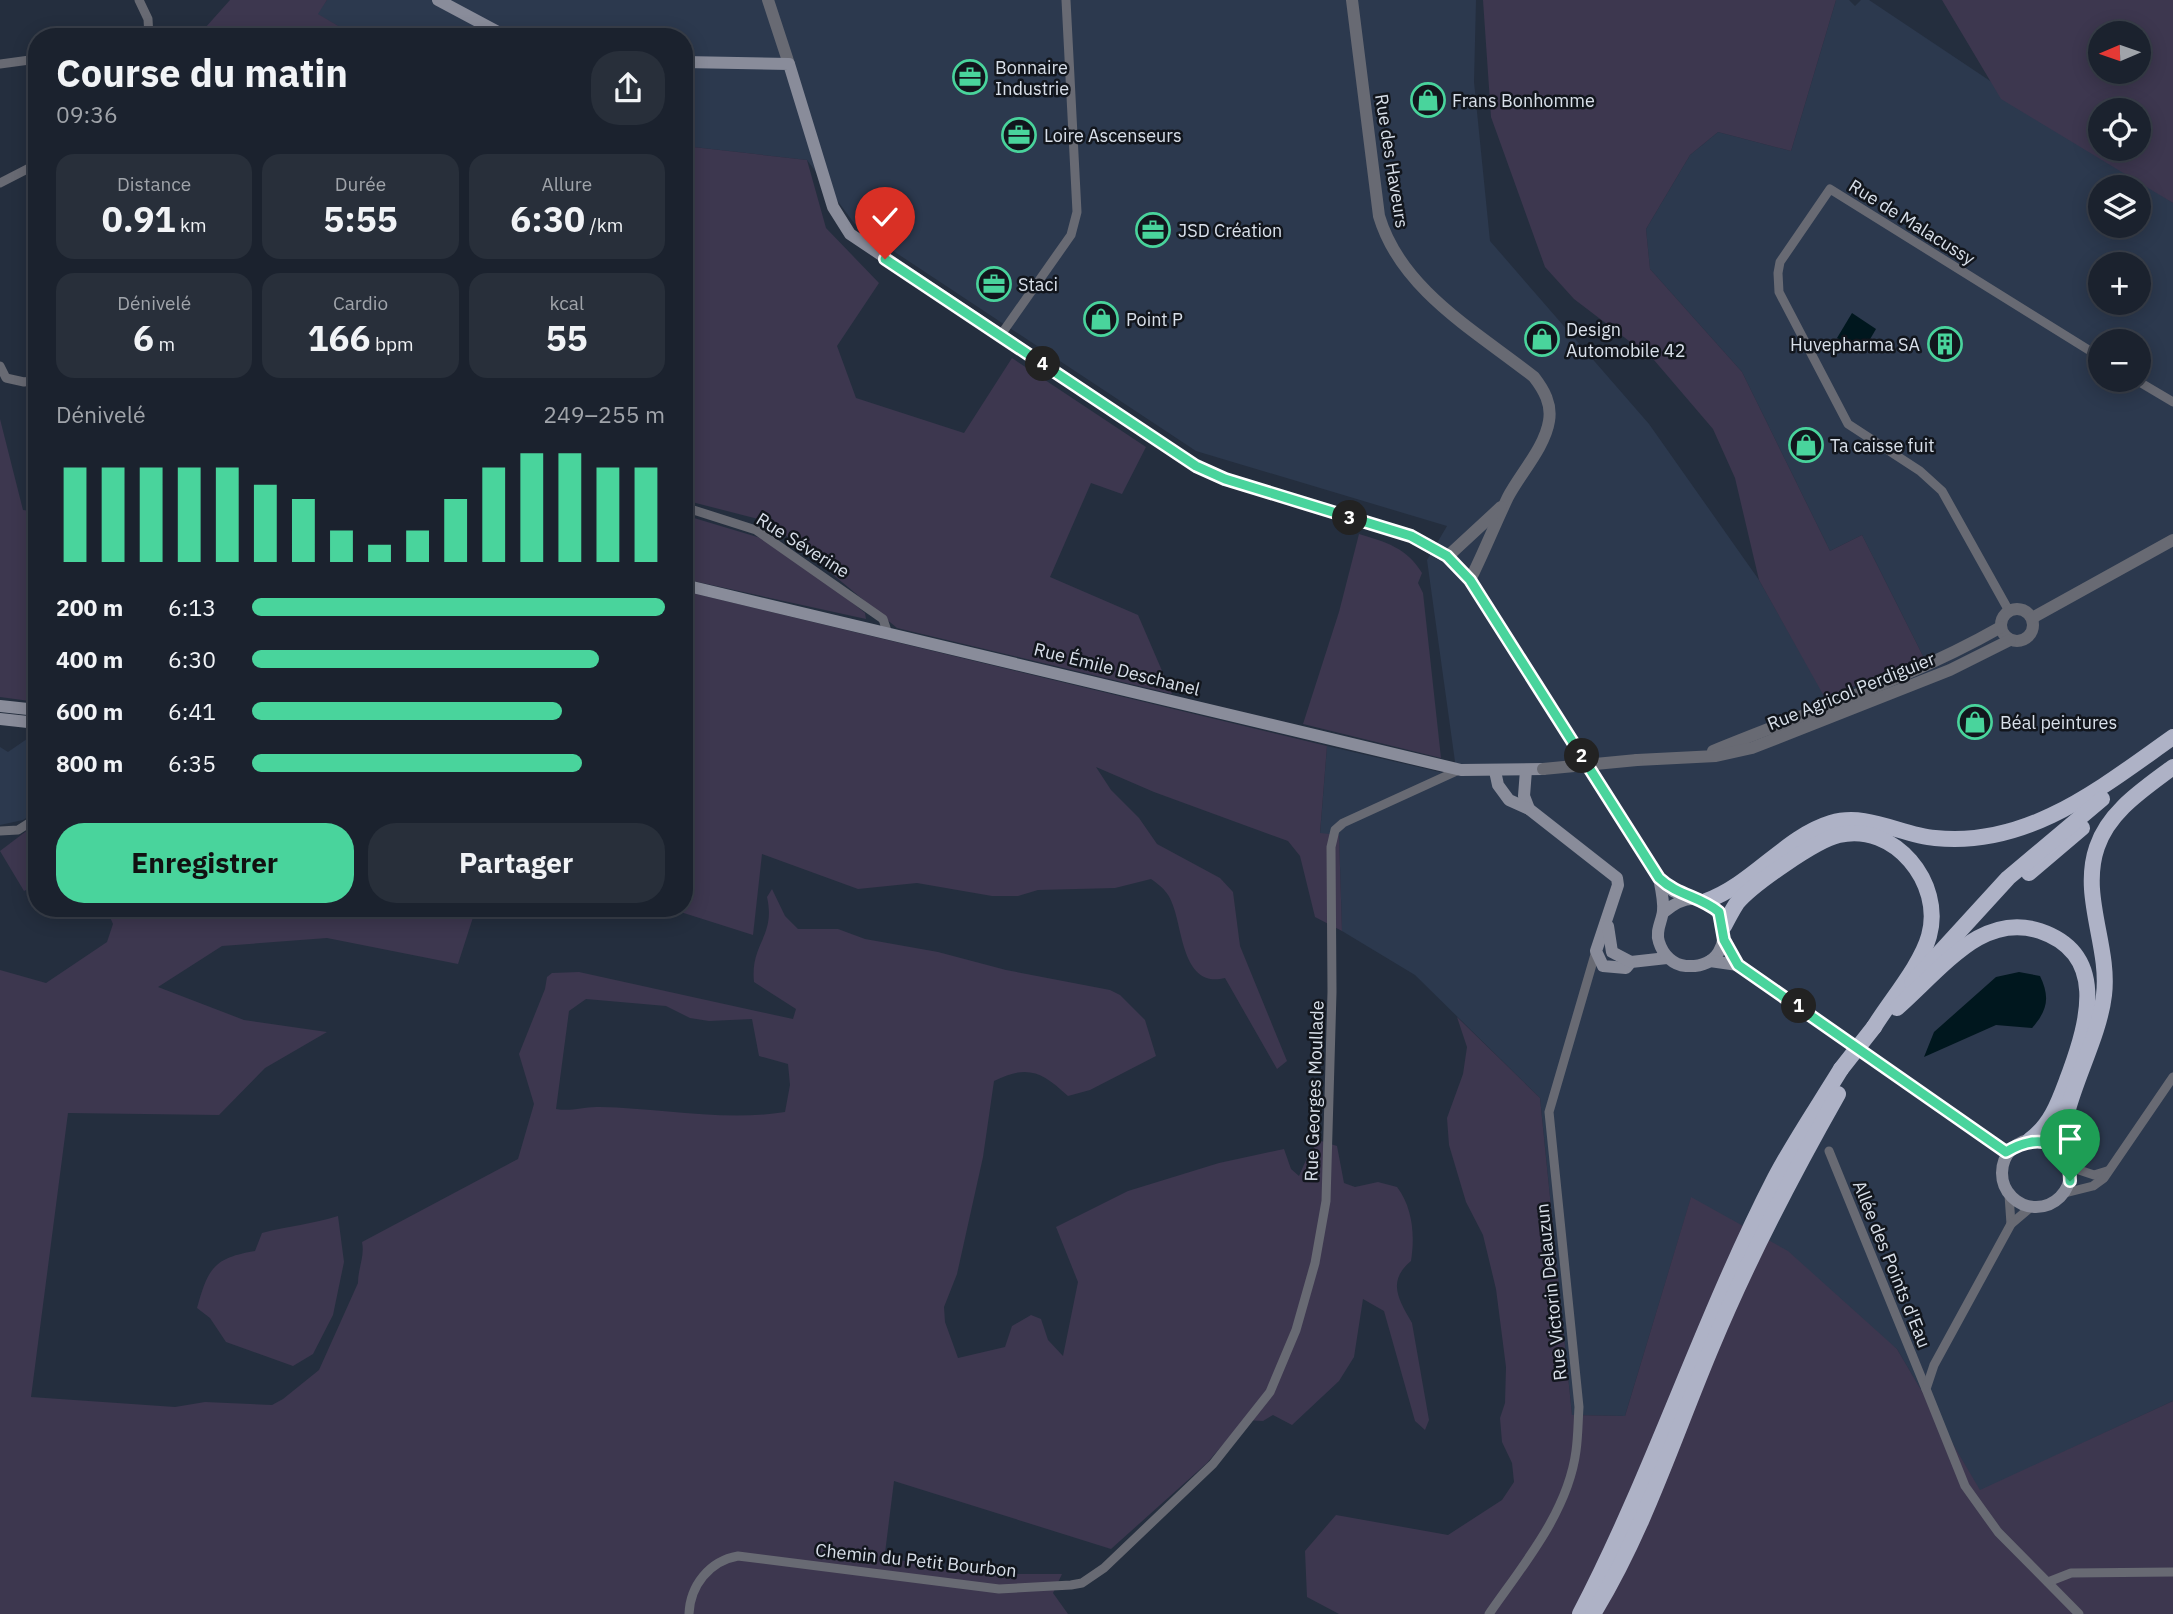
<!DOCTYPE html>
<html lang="fr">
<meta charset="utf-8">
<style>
body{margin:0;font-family:"IBM Plex Sans",sans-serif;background:#282f3a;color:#f1f3f6;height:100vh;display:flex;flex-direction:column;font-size:26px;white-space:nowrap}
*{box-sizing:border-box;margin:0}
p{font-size:23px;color:#a0a4aa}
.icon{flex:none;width:38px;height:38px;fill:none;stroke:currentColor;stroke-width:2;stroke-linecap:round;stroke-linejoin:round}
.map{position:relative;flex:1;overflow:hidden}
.drawer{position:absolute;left:28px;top:28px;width:665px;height:889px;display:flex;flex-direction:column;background:#1b222e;border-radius:28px;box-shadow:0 4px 18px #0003,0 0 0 2px #393f4a}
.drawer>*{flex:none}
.needle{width:46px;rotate:268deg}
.tools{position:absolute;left:2088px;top:21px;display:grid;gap:14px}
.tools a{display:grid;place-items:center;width:63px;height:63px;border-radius:50%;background:#1b222e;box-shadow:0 4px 18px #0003,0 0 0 2px #393f4a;font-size:35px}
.pin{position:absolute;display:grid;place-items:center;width:60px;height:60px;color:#fff;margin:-72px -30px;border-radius:50% 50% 50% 0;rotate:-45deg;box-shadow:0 0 7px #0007}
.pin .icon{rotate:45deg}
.km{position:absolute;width:35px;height:35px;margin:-18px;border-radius:50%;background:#222;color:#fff;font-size:19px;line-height:35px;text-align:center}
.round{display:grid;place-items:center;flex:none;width:74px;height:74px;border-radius:28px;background:#282f3a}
.overview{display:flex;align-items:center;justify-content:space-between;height:119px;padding:0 28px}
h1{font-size:38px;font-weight:700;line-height:52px}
.stats{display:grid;grid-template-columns:repeat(3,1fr);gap:10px;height:119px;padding:7px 28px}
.stats div{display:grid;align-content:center;border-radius:18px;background:#282f3a;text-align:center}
.stats b{font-size:35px;font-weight:700}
.stats small{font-size:19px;font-weight:400}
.stats p{font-size:19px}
.chart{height:196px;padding:14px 28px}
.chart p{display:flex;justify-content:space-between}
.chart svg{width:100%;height:126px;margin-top:7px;stroke:#49d49c;stroke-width:6}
.button{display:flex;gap:14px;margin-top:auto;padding:14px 28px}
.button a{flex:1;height:80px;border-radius:28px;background:#49d49c;color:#111;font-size:28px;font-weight:700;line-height:80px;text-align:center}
.button a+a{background:#282f3a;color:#f1f3f6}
ul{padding:0 28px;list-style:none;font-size:23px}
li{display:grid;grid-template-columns:112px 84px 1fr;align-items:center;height:52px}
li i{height:18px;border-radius:9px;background:#49d49c}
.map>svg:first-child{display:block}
.built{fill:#2c394e;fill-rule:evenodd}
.green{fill:#3d374f;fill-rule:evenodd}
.water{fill:#00171e}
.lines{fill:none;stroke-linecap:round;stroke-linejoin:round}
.minor{stroke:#686a73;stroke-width:9}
.tertiary{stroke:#686a73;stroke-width:12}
.secondary{stroke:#898c9a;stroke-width:12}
.trunk{stroke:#aeb2c6;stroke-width:16}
.tertiary-bridge{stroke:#686a73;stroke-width:12}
.trunk-bridge{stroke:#aeb2c6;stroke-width:16}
.route-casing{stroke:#fff;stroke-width:14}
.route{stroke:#49d49c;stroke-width:9}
.labels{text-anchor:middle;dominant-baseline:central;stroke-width:5;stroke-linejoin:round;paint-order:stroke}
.poi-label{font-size:18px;fill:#d9e0ea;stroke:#12161d;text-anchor:start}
.street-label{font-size:18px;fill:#d9e0ea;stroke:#12161d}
</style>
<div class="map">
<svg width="2173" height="1614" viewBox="0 0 2173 1614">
<rect width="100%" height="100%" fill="#242e3e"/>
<g class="built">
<path d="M327 0H1476L1474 82 1490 241 1649 424 1759 580 1826 698 1924 658 1862 535 1830 551 1742 372 1650 269 1646 229 1690 155 1718 132 1791 151 1836 0H1849L1855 6 1861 0H1869L2173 203V1401L1980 1491 1897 1349 1691 1198 1625 1416 1572 1415 1540 1098 1415 975 1342 931 1339 835 1320 834 1327 746 1457 776 1427 560 1447 526 1196 451 857 227 807 160 684 146V37H357L317 14ZM2100 187H2138V226H2100ZM2100 264H2138V303H2100ZM2100 341H2138V380H2100Z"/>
<path d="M37 732V811L23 820 0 825V747L8 752Z"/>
</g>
<g class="green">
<path d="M230 0H327L318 14 357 37H197Z"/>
<path d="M1483 0H1836L1791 151 1718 132 1690 155 1646 229 1650 269 1742 372 1830 551 1862 535 1924 658 1825 698 1759 580 1735 478 1713 429 1654 360 1574 299 1545 267 1491 117Z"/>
<path d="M1942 0H2173V203L2001 99ZM2100 33H2138V72H2100ZM2100 110H2138V149H2100Z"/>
<path d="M684 146 807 160 826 228 879 283 837 346 856 398 964 433 1012 358 1146 447 1122 494 1091 483 1050 577 1138 615 1172 694 897 628 770 522 684 500Z"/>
<path d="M0 419 23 510 37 512V702L0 697Z"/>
<path d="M684 515 764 539 822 578 865 613 866 619 684 579Z"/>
<path d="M1359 534C1386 542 1407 548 1422 573L1418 583 1423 593 1441 758 1303 724 1339 612Z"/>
<path d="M684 591 1327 746 1320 833 1339 835 1342 931 1315 917 1300 856 1288 841 1154 792 1096 767 1111 790 1139 818 1157 844 1220 878 1233 892 1240 946 1287 1061 1277 1069 1225 978C1182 989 1183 928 1172 903 1168 892 1161 886 1151 879L1115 888 1038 890 1018 896H992L917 883 858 889 762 854 753 935 668 908H684Z"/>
<path d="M37 823V885L24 891 0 851Z"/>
<path d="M772 889 785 916 798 929H838L865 939 938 952 1006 970 1110 990 1120 995 1145 1020 1156 1056 1090 1090 1068 1096C1042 1072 1028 1064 994 1081L983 1157 957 1274 944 1307 945 1322 958 1358 1005 1347 1012 1326 1031 1315 1041 1319 1048 1340 1063 1356 1078 1282 1056 1227 1128 1191 1219 1163 1284 1149 1291 1169 1299 1176 1310 1151 1321 1141 1337 1146 1344 1183 1355 1187 1378 1182 1397 1187C1413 1208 1415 1236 1411 1261 1387 1281 1398 1299 1412 1323L1429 1420 1425 1430 1415 1421 1384 1311 1363 1299 1354 1357 1339 1381 1292 1425 1273 1415 1263 1421 1244 1420 1207 1463 1111 1549 894 1481 885 1553C928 1576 1012 1574 1062 1574L1053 1593 1068 1614H0V970L46 983 107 942 113 924 106 908H476L458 964 327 938 222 946 158 987 244 1020 327 1032 265 1068 219 1115 68 1113 31 1397 175 1407 205 1402 272 1405 283 1399 319 1370 358 1283C358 1268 365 1256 362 1242L518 1159 534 1104 519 1054 545 989 547 977 552 973 579 972 793 1019 796 1009 754 982C750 943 776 937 767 897ZM586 999 666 1006 690 1018 709 1021 752 1019 759 1056 788 1064 790 1085 785 1112C725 1122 660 1108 600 1107 584 1106 572 1112 556 1109L569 1011Z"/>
<path d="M1457 1017 1540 1098 1572 1415 1625 1416 1691 1197 1788 1251 1897 1349 1980 1490 2173 1401V1614H1339L1307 1597 1305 1551 1336 1515 1448 1535 1502 1500 1514 1482 1512 1463 1502 1442 1500 1418 1505 1403 1506 1367 1496 1289 1483 1235 1466 1202 1449 1145 1447 1118 1463 1074 1467 1047Z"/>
<path d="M338 1216 344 1262 333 1315 313 1354 293 1366 226 1342 210 1318 197 1308C208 1269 213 1258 255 1251L262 1233C288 1226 313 1224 338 1216Z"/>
</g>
<g class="water">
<path d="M1852 313 1876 329 1862 353 1837 338Z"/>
<path d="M2019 972 2040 976C2050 997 2048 1010 2032 1028L1996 1025 1924 1057 1934 1032 1996 977Z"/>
</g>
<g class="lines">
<g class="minor">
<path d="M139 0 148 19 149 37"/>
<path d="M0 64 37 59"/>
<path d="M0 183 37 164"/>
<path d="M1000 336 1071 235 1077 212 1066 0"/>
<path d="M0 366 6 378 24 382 37 380"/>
<path d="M2136 380 2173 402"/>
<path d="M684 507 756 530 883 619 888 634"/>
<path d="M2009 611 1942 491 1920 471 1848 424 1779 292 1778 273 1780 262 1830 189 2100 357"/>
<path d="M0 831 18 830 37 818"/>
<path d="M1829 1151 1926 1389"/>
<path d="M2070 1167 2094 1175 2107 1171"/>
<path d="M2065 1193 2093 1186 2104 1178 2173 1077"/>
<path d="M2009 1195 2011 1224"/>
<path d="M2031 1207 2011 1224 1934 1365 1926 1389 1965 1486 1998 1532 2079 1614"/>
<path d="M2048 1582 2071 1573 2173 1572"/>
<path d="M689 1614C690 1586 709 1561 738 1556L999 1589 1071 1585 1082 1583 1104 1568 1213 1464 1270 1392 1296 1330 1315 1263 1326 1201 1332 992 1331 847 1335 830 1343 823 1459 770"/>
<path d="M1489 1614C1523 1565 1568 1512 1576 1451 1578 1437 1578 1422 1579 1407L1549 1112 1596 951"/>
</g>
<g class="tertiary">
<path d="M768 0 789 64"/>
<path d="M1352 0 1379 216C1401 290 1476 331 1534 377 1544 390 1552 404 1549 421 1545 447 1520 474 1508 497 1495 524 1484 552 1470 580"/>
<path d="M1447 557 1501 507"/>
<circle cx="2017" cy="625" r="16"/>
<path d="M2032 618 2173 540"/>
<path d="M1713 751C1810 711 1910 679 2001 627"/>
<path d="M1637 760 1716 756 1752 748 1950 670 2010 640"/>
</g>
<g class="secondary">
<path d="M438 0 498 32 560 37"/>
<path d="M684 62 789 64 833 207 850 234 1196 466 1225 479 1411 536 1447 557 1470 580 1659 878 1673 891 1690 899"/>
<path d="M684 585 1461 770 1543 769"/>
<path d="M0 706 37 710"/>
<path d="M0 719 37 723"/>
<path d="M1526 770 1524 796 1529 809"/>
<path d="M1495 771 1498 785 1509 800 1529 809 1617 878 1618 885 1596 951 1603 966 1626 968 1631 962 1667 958"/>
<path d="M1659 878C1661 888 1664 901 1663 911 1662 921 1655 931 1659 942 1663 955 1673 965 1686 966 1752 970 1722 862 1664 912"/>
<path d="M1608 926 1612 952 1631 962"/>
<path d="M1724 940 1738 965 2006 1152"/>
<path d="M1710 961 1738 965"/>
<circle cx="2036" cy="1173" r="34"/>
</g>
<g class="trunk">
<path d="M2029 873 2082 828"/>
<path d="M1706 901C1753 884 1785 837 1831 823 1866 812 1901 835 1935 838 2028 848 2102 787 2173 737"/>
<path d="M1724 926C1728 919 1732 910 1737 903 1752 885 1816 840 1839 835 1894 822 1944 883 1929 936 1921 965 1890 1001 1874 1027"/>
<path d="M1912 983 2008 878 2102 799"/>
<path d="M1897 1008C1921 987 1951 953 1978 938 1998 927 2019 924 2040 931 2108 954 2088 1022 2070 1072 2060 1098 2053 1123 2030 1140"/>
<path d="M2063 1154C2057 1107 2098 1047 2104 995 2110 946 2080 896 2097 847 2109 811 2144 789 2173 767"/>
<path d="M1580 1614C1654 1472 1702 1320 1775 1178 1795 1140 1819 1105 1841 1069"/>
<path d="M1593 1614C1644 1531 1674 1436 1712 1346 1748 1259 1791 1177 1838 1094"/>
</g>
<path class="tertiary-bridge" d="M1543 769 1637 760"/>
<path class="trunk-bridge" d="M1841 1069 1874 1027"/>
</g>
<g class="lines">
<g class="route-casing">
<path id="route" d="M885 259 1196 466 1225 479 1411 536 1447 556 1470 580 1659 878C1678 896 1700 896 1719 912L1724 940 1738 965 2006 1152C2037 1133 2070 1139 2070 1181"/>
</g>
<use href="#route" class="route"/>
</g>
<defs>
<g id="office-ring" transform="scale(1.75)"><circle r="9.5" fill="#12161d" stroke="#49d49c" stroke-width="1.5"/><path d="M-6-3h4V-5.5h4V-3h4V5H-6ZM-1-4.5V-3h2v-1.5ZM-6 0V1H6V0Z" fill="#49d49c"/></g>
<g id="shop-ring" transform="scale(1.75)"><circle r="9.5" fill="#12161d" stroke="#49d49c" stroke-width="1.5"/><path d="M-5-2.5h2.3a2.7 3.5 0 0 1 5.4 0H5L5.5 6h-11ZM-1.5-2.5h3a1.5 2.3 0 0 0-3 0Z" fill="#49d49c"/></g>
<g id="building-ring" transform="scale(1.75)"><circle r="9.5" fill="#12161d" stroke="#49d49c" stroke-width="1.5"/><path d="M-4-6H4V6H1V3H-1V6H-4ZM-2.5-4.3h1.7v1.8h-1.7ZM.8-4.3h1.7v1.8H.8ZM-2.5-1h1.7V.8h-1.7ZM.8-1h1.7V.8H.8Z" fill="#49d49c"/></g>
</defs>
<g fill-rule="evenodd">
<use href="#office-ring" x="970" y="77"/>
<use href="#shop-ring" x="1428" y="100"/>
<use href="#office-ring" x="1019" y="135"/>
<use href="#office-ring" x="1153" y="230"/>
<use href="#office-ring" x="994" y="284"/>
<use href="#shop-ring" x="1101" y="319"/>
<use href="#shop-ring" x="1542" y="339"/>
<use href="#building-ring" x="1945" y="344"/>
<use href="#shop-ring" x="1806" y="445"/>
<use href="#shop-ring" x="1975" y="722"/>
</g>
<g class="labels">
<g class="poi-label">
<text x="995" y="67">Bonnaire<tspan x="995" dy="21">Industrie</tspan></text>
<text x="1452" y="100">Frans Bonhomme</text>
<text x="1044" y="135">Loire Ascenseurs</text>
<text x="1178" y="230">JSD Création</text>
<text x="1018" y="284">Staci</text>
<text x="1126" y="319">Point P</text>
<text x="1566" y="329">Design<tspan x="1566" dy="21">Automobile 42</tspan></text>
<text x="1920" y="344" text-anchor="end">Huvepharma SA</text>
<text x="1830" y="445">Ta caisse fuit</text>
<text x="2000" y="722">Béal peintures</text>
</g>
<g class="street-label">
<text transform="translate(1392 161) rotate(81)">Rue des Haveurs</text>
<text transform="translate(1912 222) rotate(32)">Rue de Malacussy</text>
<text transform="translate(803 545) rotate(32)">Rue Séverine</text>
<text transform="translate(1117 669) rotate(14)">Rue Émile Deschanel</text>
<text transform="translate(1851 691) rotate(-22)">Rue Agricol Perdiguier</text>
<text transform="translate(1314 1091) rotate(-88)">Rue Georges Moullade</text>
<text transform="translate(1892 1264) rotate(68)">Allée des Points d'Eau</text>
<text transform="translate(1551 1292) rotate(-96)">Rue Victorin Delauzun</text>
<text transform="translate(916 1560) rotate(6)">Chemin du Petit Bourbon</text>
</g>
</g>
</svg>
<div class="tools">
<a><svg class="needle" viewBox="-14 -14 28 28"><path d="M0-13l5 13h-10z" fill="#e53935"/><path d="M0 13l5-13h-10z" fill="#a0a4aa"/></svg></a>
<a><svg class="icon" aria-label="locate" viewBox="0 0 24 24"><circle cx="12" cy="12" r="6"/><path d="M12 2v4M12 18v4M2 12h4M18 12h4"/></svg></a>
<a><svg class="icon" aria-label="layers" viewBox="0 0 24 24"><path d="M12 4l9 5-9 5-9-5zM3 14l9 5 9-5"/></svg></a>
<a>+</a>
<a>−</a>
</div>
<div class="pin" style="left:2070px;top:1181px;background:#1e9e55"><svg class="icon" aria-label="arrive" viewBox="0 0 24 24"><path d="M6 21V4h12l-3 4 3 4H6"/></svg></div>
<div class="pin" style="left:885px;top:259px;background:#d93025"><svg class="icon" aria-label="check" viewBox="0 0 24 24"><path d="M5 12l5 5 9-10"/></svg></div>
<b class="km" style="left:1799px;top:1006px">1</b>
<b class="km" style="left:1582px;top:756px">2</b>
<b class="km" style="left:1350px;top:518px">3</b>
<b class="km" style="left:1043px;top:364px">4</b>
<section class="drawer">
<div class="overview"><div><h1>Course du matin</h1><p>09:36</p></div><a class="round"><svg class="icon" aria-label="share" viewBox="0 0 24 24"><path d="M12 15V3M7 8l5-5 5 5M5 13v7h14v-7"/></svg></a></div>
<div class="stats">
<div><p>Distance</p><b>0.91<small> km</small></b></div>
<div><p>Durée</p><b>5:55</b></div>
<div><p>Allure</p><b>6:30<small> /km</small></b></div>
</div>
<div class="stats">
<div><p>Dénivelé</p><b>6<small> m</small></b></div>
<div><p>Cardio</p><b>166<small> bpm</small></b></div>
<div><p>kcal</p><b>55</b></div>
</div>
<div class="chart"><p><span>Dénivelé</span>249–255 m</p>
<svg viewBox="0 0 160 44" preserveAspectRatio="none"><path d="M5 44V11M15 44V11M25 44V11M35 44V11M45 44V11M55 44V17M65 44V22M75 44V33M85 44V38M95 44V33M105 44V22M115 44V11M125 44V6M135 44V6M145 44V11M155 44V11"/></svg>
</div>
<ul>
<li><b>200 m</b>6:13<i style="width:100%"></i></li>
<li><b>400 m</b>6:30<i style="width:84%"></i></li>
<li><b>600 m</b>6:41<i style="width:75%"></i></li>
<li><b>800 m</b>6:35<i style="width:80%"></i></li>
</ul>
<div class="button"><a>Enregistrer</a><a>Partager</a></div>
</section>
</div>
